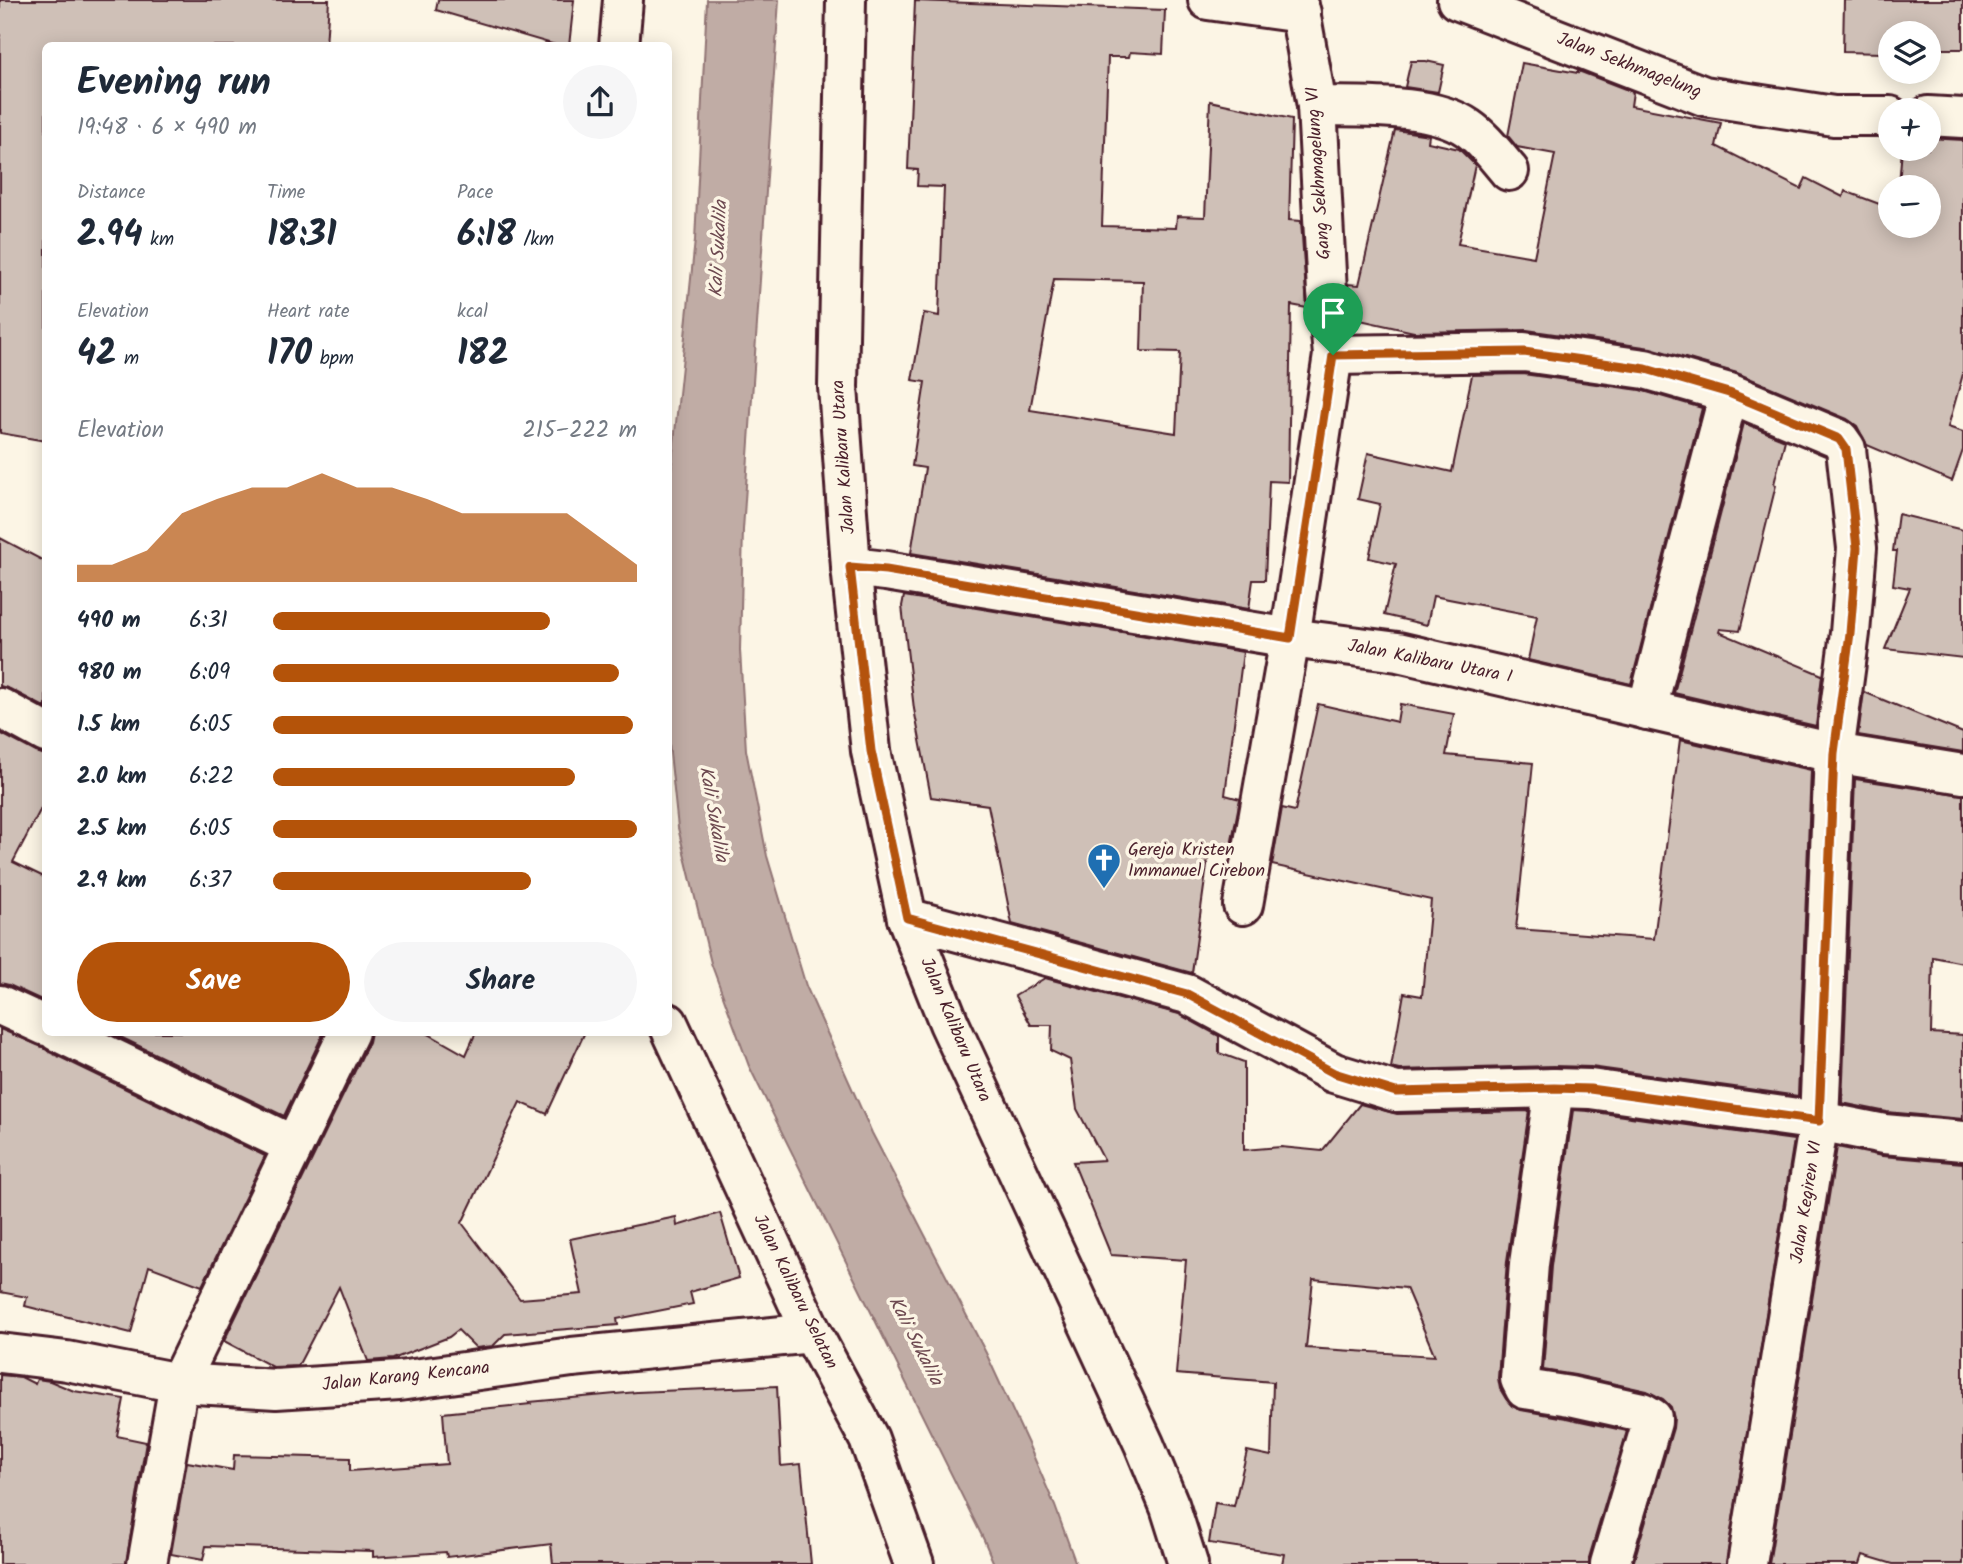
<!DOCTYPE html>
<meta charset="utf-8">
<style>
body{margin:0;font-family:Kalam,sans-serif;background:#f6f6f7;color:#1f2937;height:100vh;display:flex;flex-direction:column;font-size:26px;white-space:nowrap}
*{box-sizing:border-box;margin:0}
p{font-size:23px;color:#747a83}
.icon{flex:none;width:38px;height:38px;fill:none;stroke:currentColor;stroke-width:2;stroke-linecap:round;stroke-linejoin:round}
.map{position:relative;flex:1;overflow:hidden}
.panel{position:absolute;left:42px;top:42px;width:630px;height:994px;display:flex;flex-direction:column;background:#fff;border-radius:10px;box-shadow:0 4px 18px #0003}
.panel>*{flex:none}
.tools{position:absolute;left:1878px;top:21px;display:grid;gap:14px}
.tools a{display:grid;place-items:center;width:63px;height:63px;border-radius:50%;background:#fff;box-shadow:0 4px 18px #0003;font-size:35px}
.pin{position:absolute;display:grid;place-items:center;width:60px;height:60px;color:#fff;margin:-72px -30px;border-radius:50% 50% 50% 0;rotate:-45deg;box-shadow:0 0 7px #0007}
.pin .icon{rotate:45deg}
.round{display:grid;place-items:center;flex:none;width:74px;height:74px;border-radius:37px;background:#f6f6f7}
.headline{display:flex;align-items:center;justify-content:space-between;height:119px;padding:0 35px}
h1{font-size:38px;font-weight:700;line-height:52px}
.figures{display:grid;grid-template-columns:repeat(3,1fr);gap:10px;height:119px;padding:7px 35px}
.figures div{display:grid;align-content:center}
.figures b{font-size:35px;font-weight:700}
.figures small{font-size:19px;font-weight:400}
.figures p{font-size:19px}
.chart{height:196px;padding:14px 35px}
.chart p{display:flex;justify-content:space-between}
.chart svg{width:100%;height:126px;margin-top:7px;fill:#b45309;opacity:.7}
.primary-button{display:flex;gap:14px;margin-top:auto;padding:14px 35px}
.primary-button a{flex:1;height:80px;border-radius:42px;background:#b45309;color:#fff;font-size:28px;font-weight:700;line-height:80px;text-align:center}
.primary-button a+a{background:#f6f6f7;color:#1f2937}
ul{padding:0 35px;list-style:none;font-size:23px}
li{display:grid;grid-template-columns:112px 84px 1fr;align-items:center;height:52px}
li i{height:18px;border-radius:9px;background:#b45309}
.map>svg:first-child{display:block}
.water{fill:#c0aca5;stroke:#917474;stroke-width:2}
.building{fill:#cfc0b7;stroke:#4a1f2b;stroke-width:2;fill-rule:evenodd}
.lines{fill:none;stroke-linecap:round;stroke-linejoin:round}
.minor-casing{stroke:#4a1f2b;stroke-width:44}
.minor{stroke:#fcf5e5;stroke-width:38}
.route-casing{stroke:#fff;stroke-width:14}
.route{stroke:#b45309;stroke-width:9}
.labels{text-anchor:middle;dominant-baseline:central;stroke-width:7;stroke-linejoin:round;paint-order:stroke}
.street-label{font-size:18px;fill:#4a1f2b;stroke:#fcf5e5}
.poi-label{font-size:18px;fill:#4a1f2b;stroke:#fcf5e5;text-anchor:start}
.water-label{font-size:19px;font-style:italic;fill:#6d4950;stroke:#fcf5e5}
</style>
<div class="map">
<svg width="1963" height="1564" viewBox="0 0 1963 1564">
<rect width="100%" height="100%" fill="#fcf5e5"/>
<filter id="ink" filterUnits="userSpaceOnUse"><feTurbulence type="fractalNoise" baseFrequency=".0143" numOctaves="2"/><feDisplacementMap in="SourceGraphic" scale="14" xChannelSelector="R" yChannelSelector="G"/><feConvolveMatrix kernelMatrix="1 2 1 2 8 2 1 2 1" color-interpolation-filters="sRGB"/></filter>
<g filter="url(#ink)">
<path class="water" d="M707 0H779L743 530 740 650 746 750 767 856 806 986 872 1133 986 1353 1029 1446 1055 1506 1076 1564H994L984 1540 749 1066 711 963 678 828 668 734V500L695 240Z"/>
<g class="building">
<path d="M0 0H329L326 46H46V441L0 433Z"/>
<path d="M438 0H574L569 46H559L436 10Z"/>
<path d="M1844 0H1963V49H1928V33H1890V48H1881V53L1843 52Z"/>
<path d="M915 1 1165 10 1163 54 1130 52 1129 57H1108L1102 226 1176 228 1177 216 1205 217 1210 101 1292 119 1289 220 1301 221 1307 308 1291 305 1288 482 1269 481 1265 580H1253L1249 609 911 553 925 468 912 466 925 382 912 380 924 313 939 316 944 187 917 186 918 170 908 169ZM1054 279 1143 281 1141 351 1180 352 1176 433 1030 410Z"/>
<path d="M1411 61H1426L1444 65 1438 92 1405 87Z"/>
<path d="M1522 63 1578 73V71L1581 72 1633 92 1631 106 1721 123 1716 146 1801 189 1806 178 1843 197 1845 191 1890 208V226H1928V187H1896V184H1899L1902 149H1928V138L1963 140V374L1948 427 1963 432V450L1952 481 1867 445 1857 426 1847 419 1737 373 1651 348 1527 330 1414 332 1351 318 1348 284 1359 285 1395 130 1429 135 1428 142 1459 149 1475 165 1458 244 1534 257 1555 154 1517 147 1508 136Z"/>
<path d="M1523 374 1640 390 1702 408 1631 684 1528 660 1537 616 1433 596 1427 625 1384 615 1396 564 1369 558 1380 504 1358 499 1368 453 1452 472 1472 375Z"/>
<path d="M1744 423 1785 440 1774 484 1776 485 1740 631 1720 629 1719 632 1822 675 1816 726 1674 693Z"/>
<path d="M1898 514 1963 530V658L1885 649 1910 588 1893 585 1897 551H1893Z"/>
<path d="M0 538 46 562V708L10 689 0 686Z"/>
<path d="M904 596 1243 652 1225 795 1240 799 1229 856 1209 851 1192 973 1012 924 988 805 931 797 914 709 902 606Z"/>
<path d="M1864 692 1963 733V752L1858 735Z"/>
<path d="M1318 704 1397 722 1400 704 1454 714 1446 755 1533 763 1516 929 1654 939 1680 740 1811 770 1798 1096 1591 1067 1553 1066 1399 1070 1391 1068 1404 993 1422 996 1431 900 1272 865 1282 808 1295 811Z"/>
<path d="M0 733 36 752 46 755V799L13 862 46 878V1002L9 985 0 983Z"/>
<path d="M1855 779 1963 795V963L1933 957 1931 1033 1963 1035V1119L1887 1112 1842 1103Z"/>
<path d="M1045 978 1179 1014 1219 1036V1053L1244 1062V1150L1281 1147 1322 1151 1360 1104 1397 1114 1529 1111 1507 1261 1498 1378 1500 1389 1506 1399 1512 1406 1521 1410 1566 1418 1627 1431 1589 1558V1564H1282L1284 1554 1209 1543 1215 1503 1234 1506 1247 1451 1271 1456 1273 1382 1176 1374 1186 1260 1111 1255 1073 1162 1104 1160 1077 1109 1070 1060 1051 1051 1052 1025H1031L1015 996ZM1313 1279 1406 1288 1435 1356 1306 1348Z"/>
<path d="M0 1029 43 1047 49 1052 265 1156 202 1286 149 1266 131 1333 25 1306 27 1297 0 1292Z"/>
<path d="M110 1032H324L284 1116Z"/>
<path d="M371 1032H425L466 1055 476 1032H585L547 1114 520 1102 462 1223 520 1299 582 1294 570 1239 676 1217 677 1226 720 1213 739 1278 690 1292 693 1304 617 1319 618 1325 505 1334 493 1346 476 1348 458 1330 449 1337 393 1359 368 1361 339 1287 298 1366 273 1367 224 1341 369 1042Z"/>
<path d="M1573 1110 1588 1111 1794 1140 1726 1564H1633L1673 1428 1674 1418 1671 1407 1663 1399 1647 1391 1575 1375 1543 1370 1551 1266Z"/>
<path d="M1837 1147 1882 1156 1963 1163V1564H1893L1863 1555 1860 1564H1769Z"/>
<path d="M0 1375 21 1377 35 1384 37 1379 50 1381 74 1391 124 1399 117 1436 146 1442 126 1564H0Z"/>
<path d="M777 1386 781 1466 801 1464 811 1564H553L551 1544 447 1557 446 1552 373 1557V1551L206 1546 203 1560 171 1554 187 1462 233 1470 234 1455 350 1458V1471L447 1464 443 1413 531 1404 529 1402 637 1392Z"/>
</g>
<g class="lines">
<g class="minor-casing">
<g id="minor">
<path d="M846 0 838 387 851 567 871 751 907 918 949 1023 1144 1444 1170 1507 1188 1564"/>
<path d="M1208 0 1301 13"/>
<path d="M1457 0 1704 96 1834 116H1890"/>
<path d="M619 46 623 0"/>
<path d="M1317 106C1360 107 1432 103 1468 128 1484 139 1496 156 1509 171"/>
<path d="M1928 116 1963 118"/>
<path d="M1333 355 1524 352 1645 369 1729 393 1839 439 1846 449 1857 548 1850 633 1834 753 1819 1121 1747 1564"/>
<path d="M851 567 886 571 1290 638 1398 652 1834 753 1963 774"/>
<path d="M0 708 46 733"/>
<path d="M1647 710 1673 606 1729 393"/>
<path d="M1243 905 1290 638 1333 355 1327 292 1317 106 1298 0"/>
<path d="M907 918 1187 994 1334 1073 1396 1092 1554 1088 1590 1089 1819 1121 1884 1134 1963 1141"/>
<path d="M0 1005 46 1026"/>
<path d="M668 1023 812 1333 869 1439 914 1564"/>
<path d="M58 1032 293 1145"/>
<path d="M1554 1088 1529 1264 1520 1379 1525 1389 1570 1396 1642 1412 1652 1418V1422L1610 1564"/>
<path d="M0 1353 67 1361 179 1383 276 1389 399 1381 572 1357 812 1333"/>
<path d="M147 1564 179 1383 349 1032"/>
</g>
</g>
<use href="#minor" class="minor"/>
</g>
</g>
<g class="lines" filter="url(#ink)">
<g class="route-casing">
<path id="route" d="M1524 352 1646 369 1729 393 1839 439 1846 449 1857 548 1850 633 1834 753 1819 1121 1590 1089 1554 1088 1396 1092 1334 1073 1187 994 907 918 871 751 850 567 886 570 1290 638 1333 355Z"/>
</g>
<use href="#route" class="route"/>
</g>
<defs>
<g id="church-pin" transform="scale(1.75)"><path d="M0 17L-7.5 6A9.5 9.5 0 1 1 7.5 6Z" fill="#1f6fb2" stroke="#fcf5e5"/><path d="M-1.2-6h2.4v3.5h3.3v2.4h-3.3V6h-2.4V-.1h-3.3v-2.4h3.3Z" fill="#fff"/></g>
</defs>
<g fill-rule="evenodd">
<use href="#church-pin" x="1104" y="860"/>
</g>
<g class="labels">
<g class="street-label">
<text transform="translate(1629 66) rotate(21)">Jalan Sekhmagelung</text>
<text transform="translate(1319 173) rotate(-94)">Gang Sekhmagelung VI</text>
<text transform="translate(844 457) rotate(-94)">Jalan Kalibaru Utara</text>
<text transform="translate(1430 662) rotate(11)">Jalan Kalibaru Utara I</text>
<text transform="translate(955 1030) rotate(67)">Jalan Kalibaru Utara</text>
<text transform="translate(1807 1202) rotate(-81)">Jalan Kegiren VI</text>
<text transform="translate(795 1292) rotate(64)">Jalan Kalibaru Selatan</text>
<text transform="translate(406 1377) rotate(-6)">Jalan Karang Kencana</text>
</g>
<g class="poi-label">
<text x="1128" y="850">Gereja Kristen<tspan x="1128" dy="21">Immanuel Cirebon</tspan></text>
</g>
<g class="water-label">
<text transform="translate(719 249) rotate(-87)">Kali Sukalila</text>
<text transform="translate(713 814) rotate(80)">Kali Sukalila</text>
<text transform="translate(915 1341) rotate(63)">Kali Sukalila</text>
</g>
</g>
</svg>
<div class="tools">
<a><svg class="icon" aria-label="layers" viewBox="0 0 24 24"><path d="M12 4l9 5-9 5-9-5zM3 14l9 5 9-5"/></svg></a>
<a>+</a>
<a>−</a>
</div>
<div class="pin" style="left:1333px;top:355px;background:#1e9e55"><svg class="icon" aria-label="arrive" viewBox="0 0 24 24"><path d="M6 21V4h12l-3 4 3 4H6"/></svg></div>
<section class="panel">
<div class="headline"><div><h1>Evening run</h1><p>19:48 · 6 × 490 m</p></div><a class="round"><svg class="icon" aria-label="share" viewBox="0 0 24 24"><path d="M12 15V3M7 8l5-5 5 5M5 13v7h14v-7"/></svg></a></div>
<div class="figures">
<div><p>Distance</p><b>2.94<small> km</small></b></div>
<div><p>Time</p><b>18:31</b></div>
<div><p>Pace</p><b>6:18<small> /km</small></b></div>
</div>
<div class="figures">
<div><p>Elevation</p><b>42<small> m</small></b></div>
<div><p>Heart rate</p><b>170<small> bpm</small></b></div>
<div><p>kcal</p><b>182</b></div>
</div>
<div class="chart"><p><span>Elevation</span>215–222 m</p>
<svg viewBox="0 0 160 44" preserveAspectRatio="none"><path d="M0 44V38L10 38L20 33L30 20L40 15L50 11L60 11L70 6L80 11L90 11L100 15L110 20L120 20L130 20L140 20L150 29L160 38V44z"/></svg>
</div>
<ul>
<li><b>490 m</b>6:31<i style="width:76%"></i></li>
<li><b>980 m</b>6:09<i style="width:95%"></i></li>
<li><b>1.5 km</b>6:05<i style="width:99%"></i></li>
<li><b>2.0 km</b>6:22<i style="width:83%"></i></li>
<li><b>2.5 km</b>6:05<i style="width:100%"></i></li>
<li><b>2.9 km</b>6:37<i style="width:71%"></i></li>
</ul>
<div class="primary-button"><a>Save</a><a>Share</a></div>
</section>
</div>
